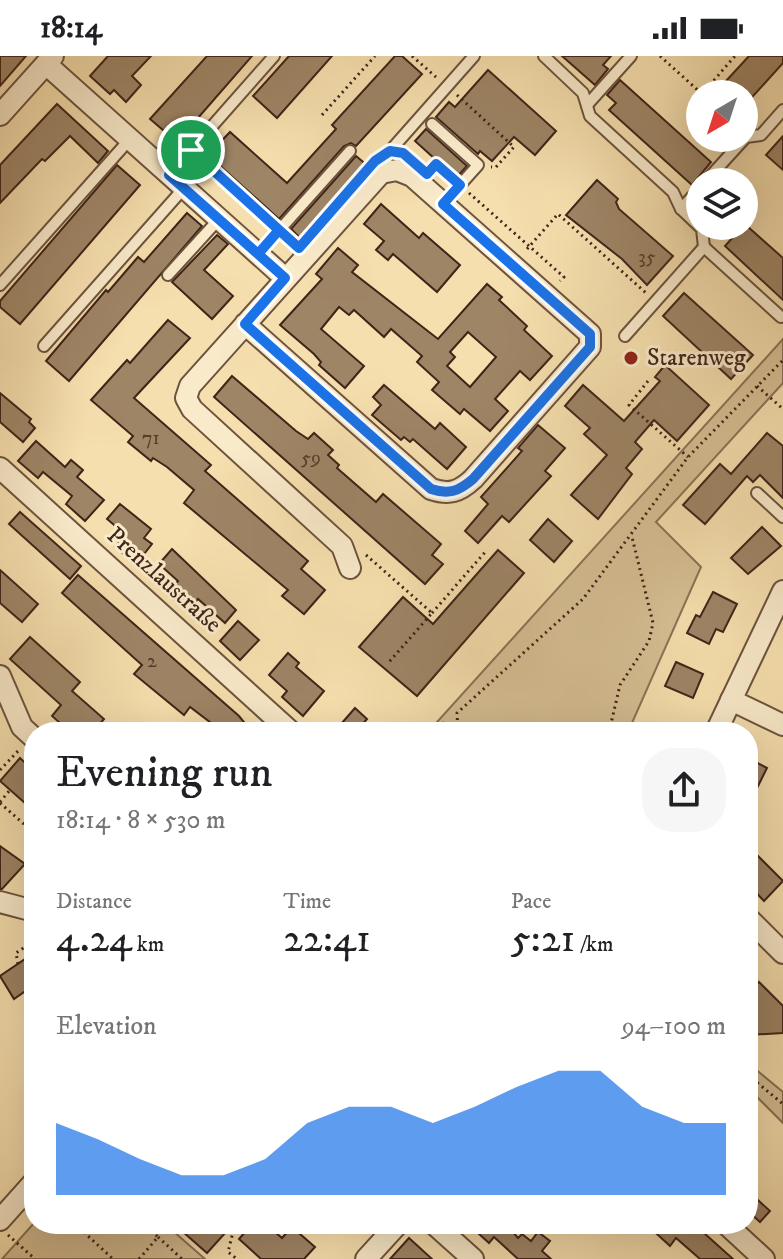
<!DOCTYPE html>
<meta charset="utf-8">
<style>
body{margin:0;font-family:"IM FELL DW Pica",serif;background:#f6f6f6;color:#202124;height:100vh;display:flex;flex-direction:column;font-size:30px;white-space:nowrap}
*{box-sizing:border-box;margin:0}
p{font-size:26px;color:#757577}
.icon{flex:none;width:44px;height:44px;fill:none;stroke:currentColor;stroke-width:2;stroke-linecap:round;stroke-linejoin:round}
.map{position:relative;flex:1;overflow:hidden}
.drawer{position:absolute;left:24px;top:666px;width:734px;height:512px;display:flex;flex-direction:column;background:#fff;border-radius:32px;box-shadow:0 8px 32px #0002}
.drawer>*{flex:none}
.needle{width:52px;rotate:219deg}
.tools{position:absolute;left:686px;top:24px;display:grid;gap:16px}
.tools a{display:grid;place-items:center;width:72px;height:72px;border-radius:50%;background:#fff;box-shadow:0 8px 32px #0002;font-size:40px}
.pin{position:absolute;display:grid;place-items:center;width:68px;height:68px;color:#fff;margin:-34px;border:4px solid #fff;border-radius:50%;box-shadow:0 2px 8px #0007}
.round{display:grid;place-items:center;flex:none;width:84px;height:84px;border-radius:32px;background:#f6f6f6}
.overview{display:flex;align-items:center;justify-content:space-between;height:136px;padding:0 32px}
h1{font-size:44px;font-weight:600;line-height:60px}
.metrics{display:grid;grid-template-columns:repeat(3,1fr);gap:12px;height:136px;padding:8px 32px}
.metrics div{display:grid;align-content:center}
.metrics b{font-size:40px;font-weight:600}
.metrics small{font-size:22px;font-weight:400}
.metrics p{font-size:22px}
.chart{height:224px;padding:16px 32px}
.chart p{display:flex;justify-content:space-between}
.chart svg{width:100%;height:144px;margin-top:8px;fill:#1a73e8;opacity:.7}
.status{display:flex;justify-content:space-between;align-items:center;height:56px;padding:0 40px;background:#fff;direction:ltr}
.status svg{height:22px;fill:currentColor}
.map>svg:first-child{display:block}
.green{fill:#d7bf94;stroke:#8b7256;stroke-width:2}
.building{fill:#9e8566;stroke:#3f2418;stroke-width:2;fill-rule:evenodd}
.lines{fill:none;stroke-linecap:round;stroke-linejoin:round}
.service-casing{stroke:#6d533e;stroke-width:14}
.minor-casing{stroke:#6d533e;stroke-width:24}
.path{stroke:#3f2418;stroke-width:3;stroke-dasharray:2 4;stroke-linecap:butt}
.service{stroke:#f9eaca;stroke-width:10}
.minor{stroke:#f9eaca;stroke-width:20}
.route-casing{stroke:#fff;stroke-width:16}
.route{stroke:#1a73e8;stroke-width:10}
.poi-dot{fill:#8f2418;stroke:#f9eaca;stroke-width:3}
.labels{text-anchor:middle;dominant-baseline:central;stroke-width:6;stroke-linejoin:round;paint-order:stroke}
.number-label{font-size:20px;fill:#573c2c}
.poi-label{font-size:24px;fill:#3f2418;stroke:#f9eaca;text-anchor:start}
.street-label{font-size:24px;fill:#3f2418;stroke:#f9eaca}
</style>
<div class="status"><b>18:14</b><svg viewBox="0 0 49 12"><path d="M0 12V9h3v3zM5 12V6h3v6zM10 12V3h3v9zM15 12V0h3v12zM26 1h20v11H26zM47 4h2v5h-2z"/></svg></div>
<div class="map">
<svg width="783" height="1203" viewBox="0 0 783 1203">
<rect width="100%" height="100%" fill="#f6dfae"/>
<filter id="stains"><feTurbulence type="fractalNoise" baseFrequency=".0025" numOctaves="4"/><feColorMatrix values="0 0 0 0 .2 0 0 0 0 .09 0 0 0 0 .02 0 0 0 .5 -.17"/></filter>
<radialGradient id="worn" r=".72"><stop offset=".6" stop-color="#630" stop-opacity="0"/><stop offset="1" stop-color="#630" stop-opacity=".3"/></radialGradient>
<g class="green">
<path d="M783 283V327L656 466 701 511 628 676H428Z"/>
<path d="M748 1007 783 1036V1067L748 1032Z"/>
<path d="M34 1167 165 1168 205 1203H2Z"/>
</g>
<g class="building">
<path d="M0 0H26L0 30Z"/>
<path d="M108 0H151L132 20 141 29 126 46 114 34 110 38 90 20Z"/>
<path d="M207 0H252L177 86 150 63Z"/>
<path d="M289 0H332L277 62 253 40Z"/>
<path d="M395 0H402L422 18 356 90 351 87 344 90 279 163 208 99 230 76 287 127 336 73 332 69Z"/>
<path d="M562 0H611L603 9 608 13 595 29Z"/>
<path d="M749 0H783V7L744 50V38H714Z"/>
<path d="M488 14 556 75 535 99 514 81 492 105 480 95 478 98 436 61 449 46 455 51Z"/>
<path d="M620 24 711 106 692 129 609 54 616 47 607 39Z"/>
<path d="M57 48 108 95 98 107 70 80 45 105 42 103 0 147V109Z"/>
<path d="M426 73 467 110 456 122 415 85Z"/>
<path d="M783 80V114L766 99Z"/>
<path d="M356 100 368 110 302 184 291 173Z"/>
<path d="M117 109 140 129 20 268 0 251V245Z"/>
<path d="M597 124 618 143 616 146 619 153 673 200 647 229 622 203 566 159Z"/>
<path d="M381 148 419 182 423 177 460 209 437 236 393 198 388 204 376 194 384 185 364 168Z"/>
<path d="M187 157 202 170 69 325 46 305 106 234 108 236 138 201 144 206Z"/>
<path d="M723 170H747L783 202V244L725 190 734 180Z"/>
<path d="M217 179 228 188 204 214 233 240 212 263 172 226Z"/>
<path d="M338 192 358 209 352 216 438 283 487 228 502 241 499 244 527 270 524 274 552 300 530 324 520 315 495 343 508 355 490 375 464 353 460 358 432 334 439 326 417 306 422 300 391 273 384 281 354 254 349 259 339 251 321 273 364 310 345 332 319 309 321 306 314 298 280 269 322 223 316 218ZM468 276 496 301 470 331 447 310 455 301 450 296Z"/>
<path d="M684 237 753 299 731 323 663 260Z"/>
<path d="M168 264 190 282 134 342 211 409 205 415 308 505 301 513 325 534 304 558 282 540 288 534 184 447 194 434 167 411 153 402 151 405 128 386 133 380 91 344 127 304 130 307Z"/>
<path d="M665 309 709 349 677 385 654 364 635 386 642 393 626 412 632 418 598 463 571 439 607 399 584 378 590 372 565 350 583 329 624 365 660 325 655 321Z"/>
<path d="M232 320 296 375 308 383 314 377 333 394 328 399 339 409 337 412 376 446 383 438 441 488 432 499 443 508 425 528 214 341Z"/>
<path d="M384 329 435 373 440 367 466 391 447 413 413 383 410 386 404 381 401 384 372 359 381 349 373 341Z"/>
<path d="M0 337 31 363 29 366 35 372 23 386 0 366Z"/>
<path d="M538 369 565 392 545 415 551 420 509 466 502 460 478 487 465 475 488 448 481 441 522 395 518 392Z"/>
<path d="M767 377 783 390V442L760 419 753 426 747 420 705 468 683 449 720 408 731 418Z"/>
<path d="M36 385 65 411 71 404 83 414 77 421 104 444 85 465 66 448 72 440 43 416 38 422 18 405Z"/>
<path d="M120 448 151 473 144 482 152 488 136 508 115 491 126 479 107 463Z"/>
<path d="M20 456 81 510 70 523 9 468Z"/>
<path d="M548 463 572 485 554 506 530 484Z"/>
<path d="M762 471 781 490 748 518 731 502Z"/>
<path d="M172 493 236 554 225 567 198 543 187 555 167 537 178 525 159 508Z"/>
<path d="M498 494 524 517 417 640 359 591 403 541 433 568Z"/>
<path d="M0 514 38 548 22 566 0 547Z"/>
<path d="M78 519 239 660 252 676H223L190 651 184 659 134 618 142 609 62 537Z"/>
<path d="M713 536 737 548 723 576 716 573 709 588 687 577 696 559 700 561Z"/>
<path d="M238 565 259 584 240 604 220 585Z"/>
<path d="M30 581 80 626 72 635 104 663 93 676H70L52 660 61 649 10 603Z"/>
<path d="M288 597 299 607 296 611 324 635 303 660 282 641 287 635 269 619Z"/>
<path d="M676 606 703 618 693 642 665 630Z"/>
<path d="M355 652 367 663 356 676H334Z"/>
<path d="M20 702 34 715V755L0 725Z"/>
<path d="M748 702 767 712 748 750Z"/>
<path d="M0 790 25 808 2 833H0Z"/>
<path d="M748 790 783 825 764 845 748 828Z"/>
<path d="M34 897V929L14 943 0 920Z"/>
<path d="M759 926 783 950V977L748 979V937Z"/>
<path d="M748 1135 770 1155 760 1166 748 1155Z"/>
<path d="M174 1168H218L227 1175 207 1197Z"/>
<path d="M252 1168H266L282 1182 292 1171 315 1191 304 1203H261L239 1183Z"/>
<path d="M468 1168H506L518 1182 522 1178 531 1185 538 1176 550 1185 542 1195 551 1203H518L494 1181 489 1187Z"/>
<path d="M646 1168H694L733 1203H700L676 1182 670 1190Z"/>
<path d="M409 1182 432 1203H390Z"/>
</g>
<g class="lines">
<g class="service-casing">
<g id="service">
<path d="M544 0 583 37 590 60 673 136 681 153 702 173 704 191"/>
<path d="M587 49 631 0"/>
<path d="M432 68 478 109 443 148"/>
<path d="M381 117 390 95 474 0"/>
<path d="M169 119 274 0"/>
<path d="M705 126 746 81 761 79 783 54"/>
<path d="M681 153 700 132"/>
<path d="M704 191 781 261"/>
<path d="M258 198 350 95"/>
<path d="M168 219 219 163"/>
<path d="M0 229 130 83"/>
<path d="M625 280 704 191"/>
<path d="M44 290 184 132"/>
<path d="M757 437 783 461"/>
</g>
</g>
<g class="minor-casing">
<g id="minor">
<path d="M46 8 285 222"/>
<path d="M0 59 53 0"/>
<path d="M245 268 431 433C449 439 459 436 473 423L590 291V278L412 120 397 114 381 117 190 330 186 342 192 353 342 490 350 512"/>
<path d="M0 412 291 676"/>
<path d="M0 620 22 671 34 682"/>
<path d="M731 644 783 669"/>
<path d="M716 676 783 535"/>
<path d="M0 846 34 855"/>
<path d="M748 862 783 897"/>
<path d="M0 1164 34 1126"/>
<path d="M434 1168 473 1203"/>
<path d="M726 1168 764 1203"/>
<path d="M366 1203 398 1168"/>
</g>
</g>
<g class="path">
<path d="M412 0 436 21"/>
<path d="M660 0 702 38"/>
<path d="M702 38 735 0"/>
<path d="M457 39 514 91 496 111H491"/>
<path d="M322 59 375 0"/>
<path d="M202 104 271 166"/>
<path d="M431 113 436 108 449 119"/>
<path d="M469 137 564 221 560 225"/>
<path d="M527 193 558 158 646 237"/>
<path d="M648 325 629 349 688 401"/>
<path d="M757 330 783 353"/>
<path d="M366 499 432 557 389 606"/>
<path d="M432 557 486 495"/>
<path d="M433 676 443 667 544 676"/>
<path d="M458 676 457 657 583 543 688 401 783 304"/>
<path d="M609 676 620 629 649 585 653 567 632 481"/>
<path d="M0 714 19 694"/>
<path d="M0 746 10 734"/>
<path d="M0 747 34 777"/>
<path d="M18 908 16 897 34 885"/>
<path d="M748 1019 783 1048"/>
<path d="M75 1168 113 1203"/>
<path d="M235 1168 228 1196 237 1203"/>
<path d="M8 1179 35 1203"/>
<path d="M158 1181 182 1203"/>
<path d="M139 1203 158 1181 143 1168"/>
</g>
<use href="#service" class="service"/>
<use href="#minor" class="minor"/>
</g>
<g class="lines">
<g class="route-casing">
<path id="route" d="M191 94 279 174 258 198 285 222 245 268 431 433C449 439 459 435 473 423L590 291V278L443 148 460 129 436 108 427 118 403 97 390 95 375 105 299 192 279 174 258 198 169 119 191 94"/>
</g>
<use href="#route" class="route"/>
</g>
<circle class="poi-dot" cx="631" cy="302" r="8"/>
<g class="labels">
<g class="number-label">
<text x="647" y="201">35</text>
<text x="151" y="382">71</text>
<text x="311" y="402">59</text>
<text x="152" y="605">2</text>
</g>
<g class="poi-label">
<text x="647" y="302">Starenweg</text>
</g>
<g class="street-label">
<text transform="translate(164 524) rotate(42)">Prenzlaustraße</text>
</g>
</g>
<rect width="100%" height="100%" filter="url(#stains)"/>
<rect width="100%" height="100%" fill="url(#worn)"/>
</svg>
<div class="tools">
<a><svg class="needle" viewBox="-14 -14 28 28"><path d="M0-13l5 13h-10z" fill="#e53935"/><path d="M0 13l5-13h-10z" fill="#757577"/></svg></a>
<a><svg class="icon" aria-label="layers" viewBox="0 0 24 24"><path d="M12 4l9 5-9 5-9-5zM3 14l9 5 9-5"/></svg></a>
</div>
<div class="pin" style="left:191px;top:94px;background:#1e9e55"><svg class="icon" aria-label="arrive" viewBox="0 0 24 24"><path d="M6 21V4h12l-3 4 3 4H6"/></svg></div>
<section class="drawer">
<div class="overview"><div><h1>Evening run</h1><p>18:14 · 8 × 530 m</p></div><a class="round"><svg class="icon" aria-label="share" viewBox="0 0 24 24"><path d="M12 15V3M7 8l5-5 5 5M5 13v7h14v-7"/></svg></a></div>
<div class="metrics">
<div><p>Distance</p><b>4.24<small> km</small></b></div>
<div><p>Time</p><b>22:41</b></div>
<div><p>Pace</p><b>5:21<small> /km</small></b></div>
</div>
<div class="chart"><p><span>Elevation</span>94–100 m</p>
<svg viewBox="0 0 160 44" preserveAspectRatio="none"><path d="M0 44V22L10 27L20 33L30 38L40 38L50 33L60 22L70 17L80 17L90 22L100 17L110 11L120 6L130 6L140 17L150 22L160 22V44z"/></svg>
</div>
</section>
</div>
